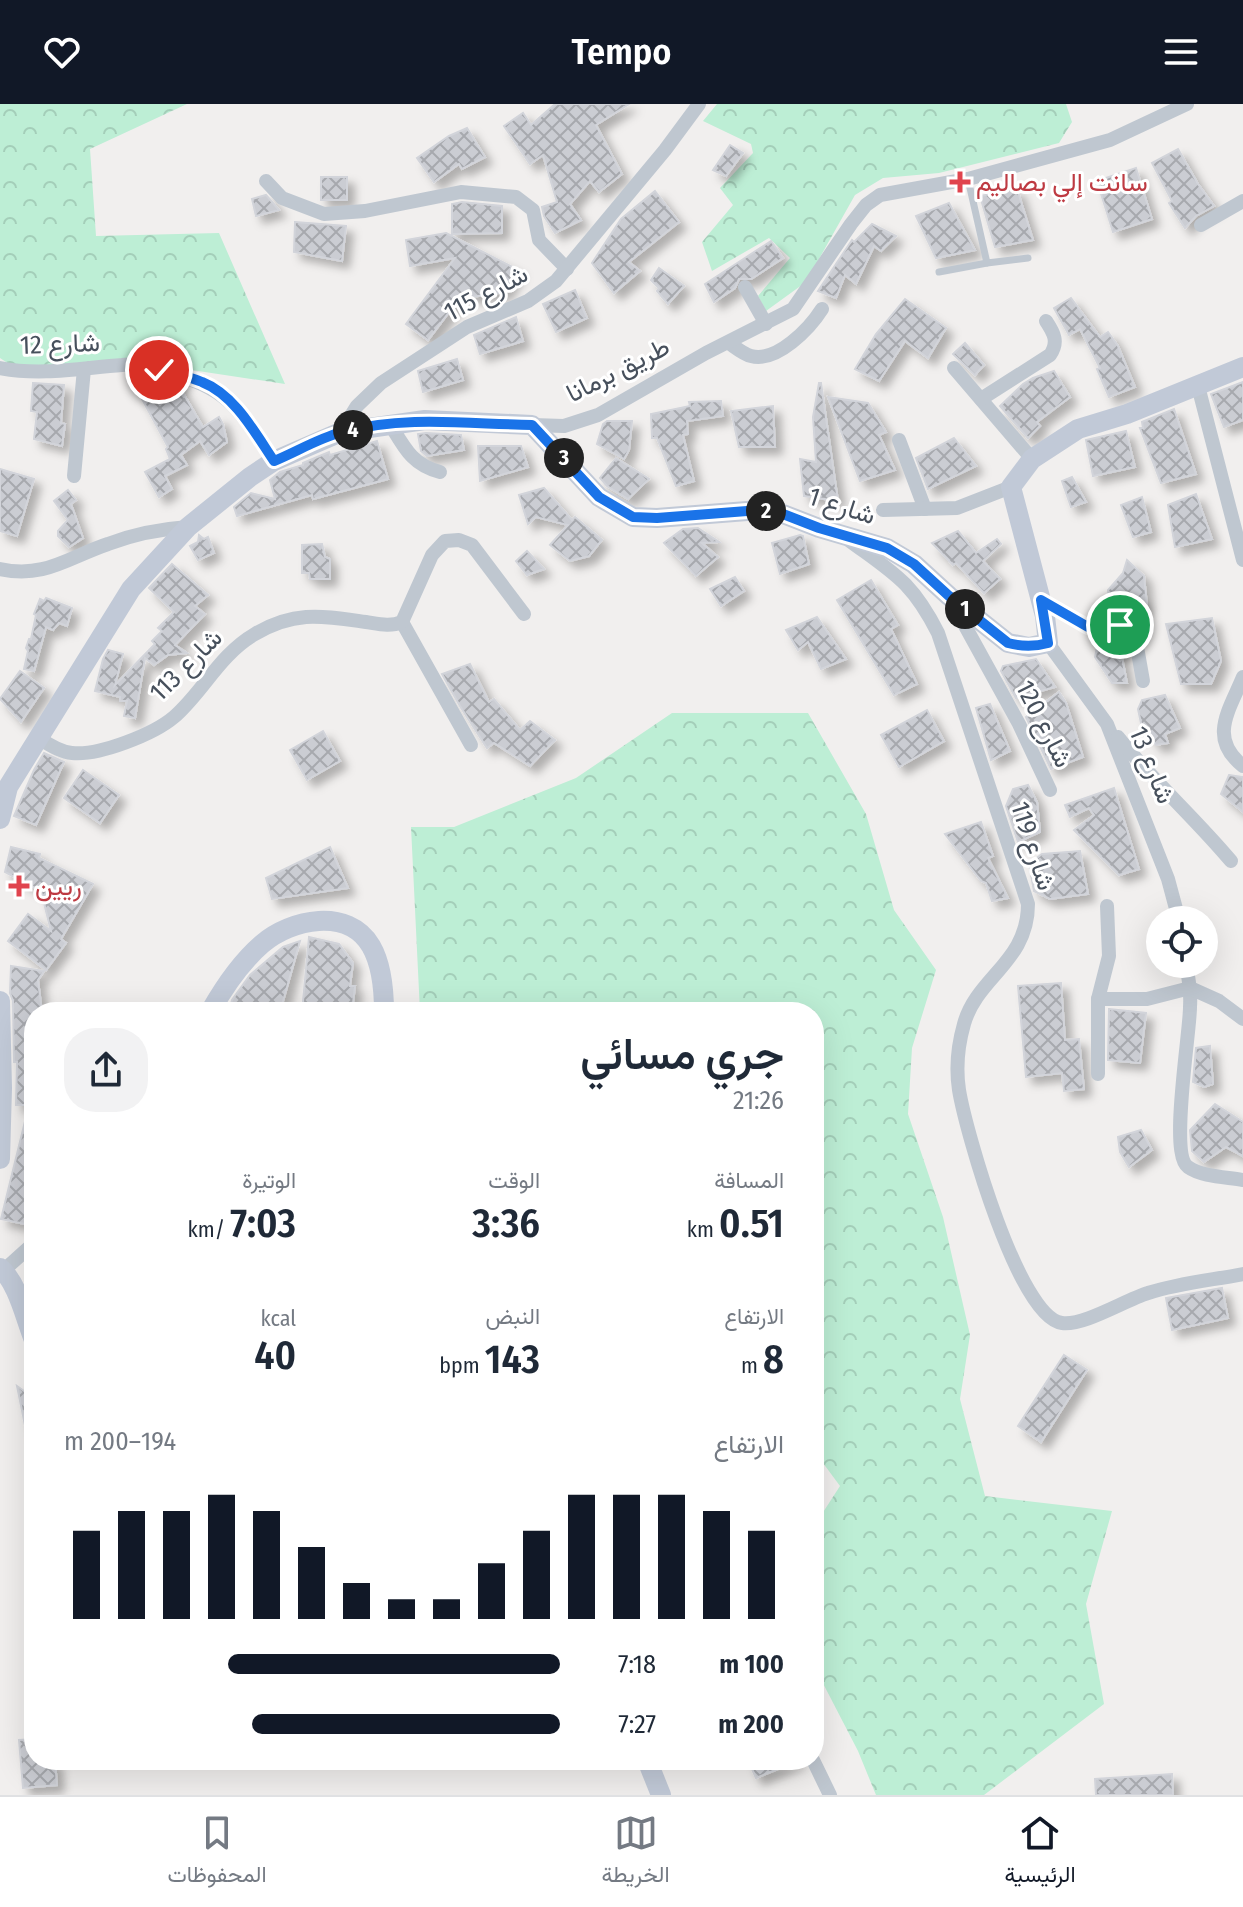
<!DOCTYPE html>
<html lang="ar">
<meta charset="utf-8">
<style>
body{margin:0;font-family:"Fira Sans Condensed",Vazirmatn,sans-serif;background:#f2f2f3;color:#1f2937;direction:rtl;height:100vh;display:flex;flex-direction:column;font-size:30px;white-space:nowrap}
*{box-sizing:border-box;margin:0}
p{font-size:26px;color:#747a83}
.icon{flex:none;width:44px;height:44px;fill:none;stroke:currentColor;stroke-width:2;stroke-linecap:round;stroke-linejoin:round}
.map{position:relative;flex:1;overflow:hidden;direction:ltr}
.side{position:absolute;left:24px;top:898px;width:800px;height:768px;display:flex;flex-direction:column;background:#fff;border-radius:32px;box-shadow:0 8px 32px #0002;direction:rtl}
.side>*{flex:none}
.buttons{position:absolute;left:1146px;top:802px;display:grid;gap:16px}
.buttons a{display:grid;place-items:center;width:72px;height:72px;border-radius:50%;background:#fff;box-shadow:0 8px 32px #0002;font-size:40px}
.pin{position:absolute;display:grid;place-items:center;width:68px;height:68px;color:#fff;margin:-34px;border:4px solid #fff;border-radius:50%;box-shadow:0 2px 8px #0007}
.km{position:absolute;width:40px;height:40px;margin:-20px;border-radius:50%;background:#222;color:#fff;font-size:22px;line-height:40px;text-align:center}
.round{display:grid;place-items:center;flex:none;width:84px;height:84px;border-radius:32px;background:#f2f2f3}
.head{display:flex;align-items:center;justify-content:space-between;height:136px;padding:0 40px}
h1{font-size:44px;font-weight:600;line-height:60px}
.metrics{display:grid;grid-template-columns:repeat(3,1fr);gap:12px;height:136px;padding:8px 40px}
.metrics div{display:grid;align-content:center}
.metrics b{font-size:40px;font-weight:600}
.metrics small{font-size:22px;font-weight:400}
.metrics p{font-size:22px}
.chart{height:224px;padding:16px 40px}
.chart p{display:flex;justify-content:space-between}
.chart svg{width:100%;height:144px;margin-top:8px;stroke:#111827;stroke-width:6}
ul{padding:0 40px;list-style:none;font-size:26px}
li{display:grid;grid-template-columns:128px 96px 1fr;align-items:center;height:60px}
li i{height:20px;border-radius:10px;background:#111827}
header{display:flex;justify-content:space-between;align-items:center;height:104px;padding:0 40px;background:#111827;color:#fff;font-size:36px;font-weight:600}
.tab-bar{display:flex;justify-content:space-around;align-items:center;height:112px;border-top:2px solid #e0e1e3;background:#fff;font-size:22px;color:#747a83}
.tab-bar a{display:grid;justify-items:center;gap:4px}
.tab-bar .on{color:#111827}
.map>svg:first-child{display:block}
.forest{fill:url(#forest-crowns)}
.building{fill:url(#building-cross-hatch);stroke:#d2d4da;stroke-width:2;filter:url(#shadow)}
.lines{fill:none;stroke-linecap:round;stroke-linejoin:round}
.lane{stroke:#bfc7d0;stroke-width:7}
.street{stroke:#bfc7d0;stroke-width:14}
.secondary{stroke:#c1c9d7;stroke-width:20}
.route-casing{stroke:#fff;stroke-width:16}
.route{stroke:#1a73e8;stroke-width:10}
.health-dot{fill:#e0444e;stroke:#fff;stroke-width:3}
.labels{text-anchor:middle;dominant-baseline:central;stroke-width:6;stroke-linejoin:round;paint-order:stroke}
.health-label{font-size:26px;fill:#be3a42;stroke:#fff;text-anchor:start}
.street-label{font-size:26px;fill:#47505c;stroke:#fff}
</style>
<header><svg class="icon" aria-label="menu" viewBox="0 0 24 24"><path d="M4 6h16M4 12h16M4 18h16"/></svg>Tempo<svg class="icon" aria-label="heart" viewBox="0 0 24 24"><path d="M12 20l-8-8c-3-5 5-10 8-4 3-6 11-1 8 4z"/></svg></header>
<div class="map">
<svg width="1243" height="1691" viewBox="0 0 1243 1691">
<defs>
<pattern id="forest-crowns" width="20" height="18" patternUnits="userSpaceOnUse" patternTransform="scale(2)"><rect width="20" height="18" fill="#bdeed5"/><path d="M2 6a3 3 0 1 1 6 0M12 15a3 3 0 1 1 6 0" fill="none" stroke="#a4ceb9"/></pattern>
<pattern id="building-cross-hatch" width="8" height="8" patternUnits="userSpaceOnUse" patternTransform="scale(2)"><rect width="8" height="8" fill="#cbcdd3"/><path d="M0 0l8 8M0 8l8-8" fill="none" stroke="#a7a9ae"/></pattern>
<filter id="shadow"><feDropShadow dx="7" dy="7" stdDeviation="4" flood-color="#0004"/></filter>
</defs>
<rect width="100%" height="100%" fill="#f1efee"/>
<g class="forest">
<path d="M0 0H187L90 45 96 132 219 129 285 280 132 257 15 264 0 254Z"/>
<path d="M717 0H1066L1072 18 1059 39 939 69 883 74 855 91 806 178 766 207 758 192 790 154 769 134 712 167 702 138 733 101 720 84 753 49 751 40 703 17Z"/>
<path d="M672 609H808L866 710 894 806 936 866 912 944 908 1010 943 1113 970 1231 960 1295 985 1392 1112 1407 1086 1500 1104 1600 984 1691H876L858 1647 814 1562V1432L818 1416 840 1382 820 1355 814 1354V908H661L646 900 632 908H420L411 723H454L576 674Z"/>
</g>
<g class="building">
<path d="M555 0H629L596 21 622 70 599 88 590 77 570 100 581 116 555 129 544 112 542 103 557 98 543 51 530 60 504 22 523 9 531 21Z"/>
<path d="M467 24 485 53 462 65 459 60 434 78 417 54 449 32Z"/>
<path d="M730 41 743 49 726 72 713 66Z"/>
<path d="M1178 45 1198 80 1214 102 1196 112 1185 124 1169 99 1172 97 1152 59Z"/>
<path d="M1136 64 1152 115 1113 128 1097 77Z"/>
<rect x="321" y="73" width="26" height="23"/>
<path d="M1017 85 1033 136 995 143 980 92Z"/>
<path d="M655 87 679 118 629 158 640 167 614 189 592 159 621 115Z"/>
<path d="M266 91 279 106 256 112 252 95Z"/>
<path d="M462 98 502 102V129L452 130V100Z"/>
<path d="M949 99 975 146 936 154 916 112Z"/>
<path d="M295 118 346 122 342 157 294 148Z"/>
<path d="M872 120 896 132 881 147 874 142 856 180 845 171 836 194 818 187 852 136 854 138Z"/>
<path d="M446 129 518 166 505 188 472 193 465 187 428 236 406 220 455 154 410 162 406 136Z"/>
<path d="M771 137 783 154 751 175H739L735 184 714 198 705 180Z"/>
<path d="M659 164 684 182 668 200 657 187 659 184 651 176Z"/>
<path d="M575 186 587 214 556 228 543 200Z"/>
<path d="M1071 194 1100 233 1108 228 1118 242 1135 283 1109 293 1097 265 1100 264 1080 225 1069 231 1054 204Z"/>
<path d="M905 195 946 224 928 254 905 237 879 277 855 265 876 230Z"/>
<path d="M516 213 523 237 480 250 474 231Z"/>
<path d="M965 239 984 261 975 271 953 250Z"/>
<path d="M457 255 463 276 423 288 418 267Z"/>
<path d="M1054 267 1070 293 1037 318 1040 322 1028 334 1000 302 1023 280 1033 274Z"/>
<path d="M166 278 179 282 203 323 219 313 223 320 227 338 209 351 200 337 181 351 187 361 165 372 172 385 159 393 145 368 170 355 166 345 168 343 141 293Z"/>
<path d="M1243 278V316L1224 323 1211 290Z"/>
<path d="M33 279 64 281 61 319 65 320 62 342 34 335 37 308 31 307Z"/>
<path d="M819 279H821L838 397 804 392 800 355 816 358 813 313Z"/>
<path d="M828 293 868 299 886 328 879 331 895 366 860 377Z"/>
<path d="M721 297 723 312 687 317 688 330 683 331 694 377 676 382 657 334H652L651 310 690 302 689 298Z"/>
<path d="M773 302 775 343H739L731 307Z"/>
<path d="M1174 305 1196 370 1161 379 1140 324H1143L1142 318Z"/>
<path d="M607 317H632L629 346 624 355 597 340 603 320Z"/>
<path d="M1126 327 1135 363 1093 372 1086 336Z"/>
<path d="M426 329 461 331 464 346 427 352 421 347 418 330Z"/>
<path d="M954 334 976 362 928 385 916 354Z"/>
<path d="M377 337 388 375 313 395 312 391 237 412 234 403 251 389 275 395 270 376 280 368 303 361V359L322 351 329 348 330 351Z"/>
<path d="M478 342H521L528 363 480 377Z"/>
<path d="M616 354 649 375 628 395 607 382 600 374Z"/>
<path d="M0 365 34 375 17 432 0 427Z"/>
<path d="M1072 373 1086 398 1071 403 1062 377Z"/>
<path d="M544 384 572 416 575 413 602 436 589 452 570 457 550 441 568 421 536 413 528 420 519 391Z"/>
<path d="M68 386 76 396 71 400 83 434 69 443 58 432V427L68 416 54 397Z"/>
<path d="M1196 390 1212 435 1175 443 1168 401Z"/>
<path d="M1142 393 1151 428 1133 433 1121 401Z"/>
<path d="M698 424 719 438 702 439 718 453 696 472 664 439 683 425Z"/>
<path d="M958 427 976 449 997 435 1001 440 983 457 1000 475 984 489 956 459 953 461 932 439Z"/>
<path d="M199 431 204 435 208 433 214 449 198 456 190 442 198 438Z"/>
<path d="M800 431 803 432 809 460 780 470 772 439Z"/>
<path d="M322 440 325 453 330 455V475H310L309 469H302V441Z"/>
<path d="M527 447 544 465 527 471 516 457Z"/>
<path d="M1127 456 1144 472 1147 501 1131 511 1110 510 1108 486 1123 469Z"/>
<path d="M172 460 208 491 195 502 205 510 175 541 187 549 168 551 154 561 145 554 135 614 124 612 127 597H120V593L95 587 103 555 108 546 123 550 115 581 155 540 152 537 162 527 158 524 174 508 149 484Z"/>
<path d="M735 473 744 487 721 502 710 485Z"/>
<path d="M871 476 898 521 891 525 917 580 894 591 837 496Z"/>
<path d="M46 494 72 504 67 522 59 519 53 526 46 523 34 567 24 565 28 547 26 544 29 535H31L36 511 34 510 40 495 44 497Z"/>
<path d="M817 513 846 555 821 565 808 538 798 546 786 526Z"/>
<path d="M1212 514 1221 557 1211 580H1181L1166 520Z"/>
<path d="M1099 533H1118L1127 579H1112L1095 553Z"/>
<path d="M1036 555 1055 583 1016 594 1001 567 1003 562Z"/>
<path d="M470 560 489 598 494 595 520 626 530 617 555 636 530 662 494 639 487 644 460 602 442 570Z"/>
<path d="M20 567 44 584 21 618 0 595Z"/>
<path d="M1059 588 1066 599 1083 653 1051 665 1026 613Z"/>
<path d="M1165 591 1180 624 1165 630 1168 639 1156 641 1141 619 1138 605 1142 596Z"/>
<path d="M990 600 1010 647 991 656 976 604Z"/>
<path d="M927 606 944 637 899 663 881 631Z"/>
<path d="M323 627 340 657 307 676 290 646Z"/>
<path d="M44 649 64 658 36 721 14 712 34 666Z"/>
<path d="M83 666 119 691 100 719 64 694Z"/>
<path d="M1229 671 1243 673V708L1221 690Z"/>
<path d="M1028 681 1037 698 1040 728 1018 738 1006 702 1013 685Z"/>
<path d="M1114 684 1139 765 1119 771 1074 726 1094 711 1089 704 1070 713 1065 701Z"/>
<path d="M981 718 993 752 988 754 1008 794 992 797 986 779 981 777 945 730Z"/>
<path d="M11 743 40 750 39 754 93 780 61 835 66 839 46 866 8 837 28 810 51 827 41 787 5 768Z"/>
<path d="M330 743 348 784 272 795 266 774Z"/>
<path d="M1080 747 1088 790 1050 795 1034 787 1029 760 1042 750Z"/>
<path d="M309 833 339 840 353 859 350 882H355L352 908H302Z"/>
<path d="M300 837 280 908H229L232 896 250 871 283 843Z"/>
<path d="M11 862 44 867 38 876 42 908H34V1081L25 1120 1 1115 29 1001H16L17 958H14L13 897 10 889Z"/>
<path d="M1061 879 1065 936 1079 935 1084 985 1064 987 1062 969 1026 973 1018 882Z"/>
<path d="M1109 905 1146 909 1140 959 1108 956Z"/>
<path d="M1210 942 1213 980 1204 983 1193 978 1196 944Z"/>
<path d="M1215 1000 1243 1018V1052L1226 1043 1204 1058 1192 1047 1190 1026Z"/>
<path d="M1141 1026 1152 1046 1129 1063 1120 1048 1118 1033Z"/>
<path d="M1222 1184 1228 1214 1172 1226 1166 1194Z"/>
<path d="M1064 1251 1087 1266 1041 1338 1018 1322Z"/>
<path d="M17 1282 34 1294V1336H28Z"/>
<path d="M34 1635V1656H55L57 1681 23 1684 19 1636Z"/>
<path d="M748 1656H800L756 1674Z"/>
<path d="M1172 1670 1173 1691H1096L1095 1675Z"/>
</g>
<g class="lines">
<g class="lane">
<path d="M968 75 987 159 1028 154"/>
<path d="M939 168 987 159"/>
</g>
<g class="street">
<path d="M266 77 282 94 324 110 365 107 461 88 516 93 533 106 539 136 567 165"/>
<path d="M1201 121 1243 97"/>
<path d="M745 183 766 220"/>
<path d="M729 239C735 243 743 250 751 252 777 259 810 224 822 205"/>
<path d="M0 264C41 272 81 264 122 261 138 259 155 265 170 269 231 285 240 308 274 357"/>
<path d="M954 264 1032 355"/>
<path d="M1198 282 1243 456"/>
<path d="M981 295 1050 251C1059 238 1054 229 1046 217"/>
<path d="M390 320C404 343 412 361 440 368"/>
<path d="M532 321 564 322 598 311 706 249 793 205 851 120 866 101 880 91 968 75 1110 36 1187 0"/>
<path d="M341 328 357 302 381 279 467 223 528 197 556 177 665 46 699 0"/>
<path d="M899 336 925 405"/>
<path d="M74 372 84 265"/>
<path d="M883 406 957 404 1011 383"/>
<path d="M850 437C895 470 912 478 938 529L1028 800C1028 858 977 873 964 920 958 941 956 966 959 986 966 1028 1019 1214 1062 1219 1084 1222 1125 1196 1148 1189 1178 1179 1212 1176 1243 1170"/>
<path d="M0 465C44 475 69 453 108 440 134 430 160 425 188 423"/>
<path d="M1041 496 1088 523H1124L1137 543 1143 577"/>
<path d="M953 500 1019 620 1050 686"/>
<path d="M402 518 471 641"/>
<path d="M1048 539 1107 620 1168 775 1179 816"/>
<path d="M1243 573C1229 607 1208 634 1243 662"/>
<path d="M1118 633C1153 677 1195 714 1231 757"/>
<path d="M39 634C49 641 60 648 72 649 99 652 154 630 174 613 203 588 219 551 255 530 295 506 323 512 366 518 379 520 390 523 402 518L432 451 445 437 459 436 472 441 524 510"/>
<path d="M1186 860C1189 875 1191 889 1190 903 1190 930 1169 1050 1188 1063 1202 1073 1227 1073 1243 1076"/>
<path d="M1098 895H1147L1190 884 1219 897 1243 915"/>
<path d="M1098 970V895L1109 852 1107 802"/>
<path d="M4 1166 34 1139"/>
<path d="M813 1656 830 1691"/>
</g>
<g class="secondary">
<path d="M0 715 8 683 131 485 188 423 250 373 274 357 341 328 425 316 532 321 599 393 633 413 657 414 760 406 783 410 819 424 887 444 914 460 949 492 1008 539 1029 543 1048 539 1045 512 1011 383 1032 355 1078 325 1127 310 1243 263"/>
<path d="M0 897 2 984 0 1055"/>
<path d="M210 908C224 883 240 859 262 840 291 815 348 803 371 842 382 861 384 887 384 908"/>
<path d="M0 1164C18 1179 25 1214 34 1236"/>
<path d="M647 1656 661 1691"/>
</g>
</g>
<g class="lines">
<g class="route-casing">
<path id="route" d="M159 266C173 270 188 272 202 278 235 291 255 329 274 357 296 348 319 334 342 328 406 311 468 320 532 321L599 393 633 413 657 414 760 406 783 410 819 424 887 444 914 460 949 492 1008 539C1023 543 1034 543 1048 539L1041 496 1088 523 1120 521"/>
</g>
<use href="#route" class="route"/>
</g>
<g class="health-dot">
<path d="M956 66h8v8h8v8h-8v8h-8v-8h-8v-8h8z"/>
<path d="M15 770h8v8h8v8h-8v8h-8v-8h-8v-8h8z"/>
</g>
<g class="labels">
<g class="health-label">
<text x="976" y="78">سانت إلي بصاليم</text>
<text x="35" y="782">ريين</text>
</g>
<g class="street-label">
<text transform="translate(486 189) rotate(-28)">شارع 115</text>
<text transform="translate(60 240) rotate(-2)">شارع 12</text>
<text transform="translate(618 266) rotate(-27)">طريق برمانا</text>
<text transform="translate(842 402) rotate(18)">شارع 1</text>
<text transform="translate(186 561) rotate(-45)">شارع 113</text>
<text transform="translate(1044 620) rotate(63)">شارع 120</text>
<text transform="translate(1152 661) rotate(68)">شارع 13</text>
<text transform="translate(1033 742) rotate(72)">شارع 119</text>
</g>
</g>
</svg>
<div class="buttons">
<a><svg class="icon" aria-label="locate" viewBox="0 0 24 24"><circle cx="12" cy="12" r="6"/><path d="M12 2v4M12 18v4M2 12h4M18 12h4"/></svg></a>
</div>
<div class="pin" style="left:1120px;top:521px;background:#1e9e55"><svg class="icon" aria-label="arrive" viewBox="0 0 24 24"><path d="M6 21V4h12l-3 4 3 4H6"/></svg></div>
<div class="pin" style="left:159px;top:266px;background:#d93025"><svg class="icon" aria-label="check" viewBox="0 0 24 24"><path d="M5 12l5 5 9-10"/></svg></div>
<b class="km" style="left:965px;top:505px">1</b>
<b class="km" style="left:766px;top:407px">2</b>
<b class="km" style="left:564px;top:354px">3</b>
<b class="km" style="left:353px;top:326px">4</b>
<section class="side">
<div class="head"><div><h1>جري مسائي</h1><p>21:26</p></div><a class="round"><svg class="icon" aria-label="share" viewBox="0 0 24 24"><path d="M12 15V3M7 8l5-5 5 5M5 13v7h14v-7"/></svg></a></div>
<div class="metrics">
<div><p>المسافة</p><b>0.51<small> km</small></b></div>
<div><p>الوقت</p><b>3:36</b></div>
<div><p>الوتيرة</p><b>7:03<small> /km</small></b></div>
</div>
<div class="metrics">
<div><p>الارتفاع</p><b>8<small> m</small></b></div>
<div><p>النبض</p><b>143<small> bpm</small></b></div>
<div><p>kcal</p><b>40</b></div>
</div>
<div class="chart"><p><span>الارتفاع</span>194–200 m</p>
<svg viewBox="0 0 160 44" preserveAspectRatio="none"><path d="M5 44V17M15 44V11M25 44V11M35 44V6M45 44V11M55 44V22M65 44V33M75 44V38M85 44V38M95 44V27M105 44V17M115 44V6M125 44V6M135 44V6M145 44V11M155 44V17"/></svg>
</div>
<ul>
<li><b>100 m</b>7:18<i style="width:67%"></i></li>
<li><b>200 m</b>7:27<i style="width:62%"></i></li>
</ul>
</section>
</div>
<nav class="tab-bar">
<a class="on"><svg class="icon" aria-label="home" viewBox="0 0 24 24"><path d="M3 11l9-7 9 7M6 9v11h12V9"/></svg>الرئيسية</a>
<a><svg class="icon" aria-label="map" viewBox="0 0 24 24"><path d="M3 6l6-2 6 2 6-2v14l-6 2-6-2-6 2zM9 4v14M15 6v14"/></svg>الخريطة</a>
<a><svg class="icon" aria-label="saved" viewBox="0 0 24 24"><path d="M7 4h10v16l-5-4-5 4z"/></svg>المحفوظات</a>
</nav>
